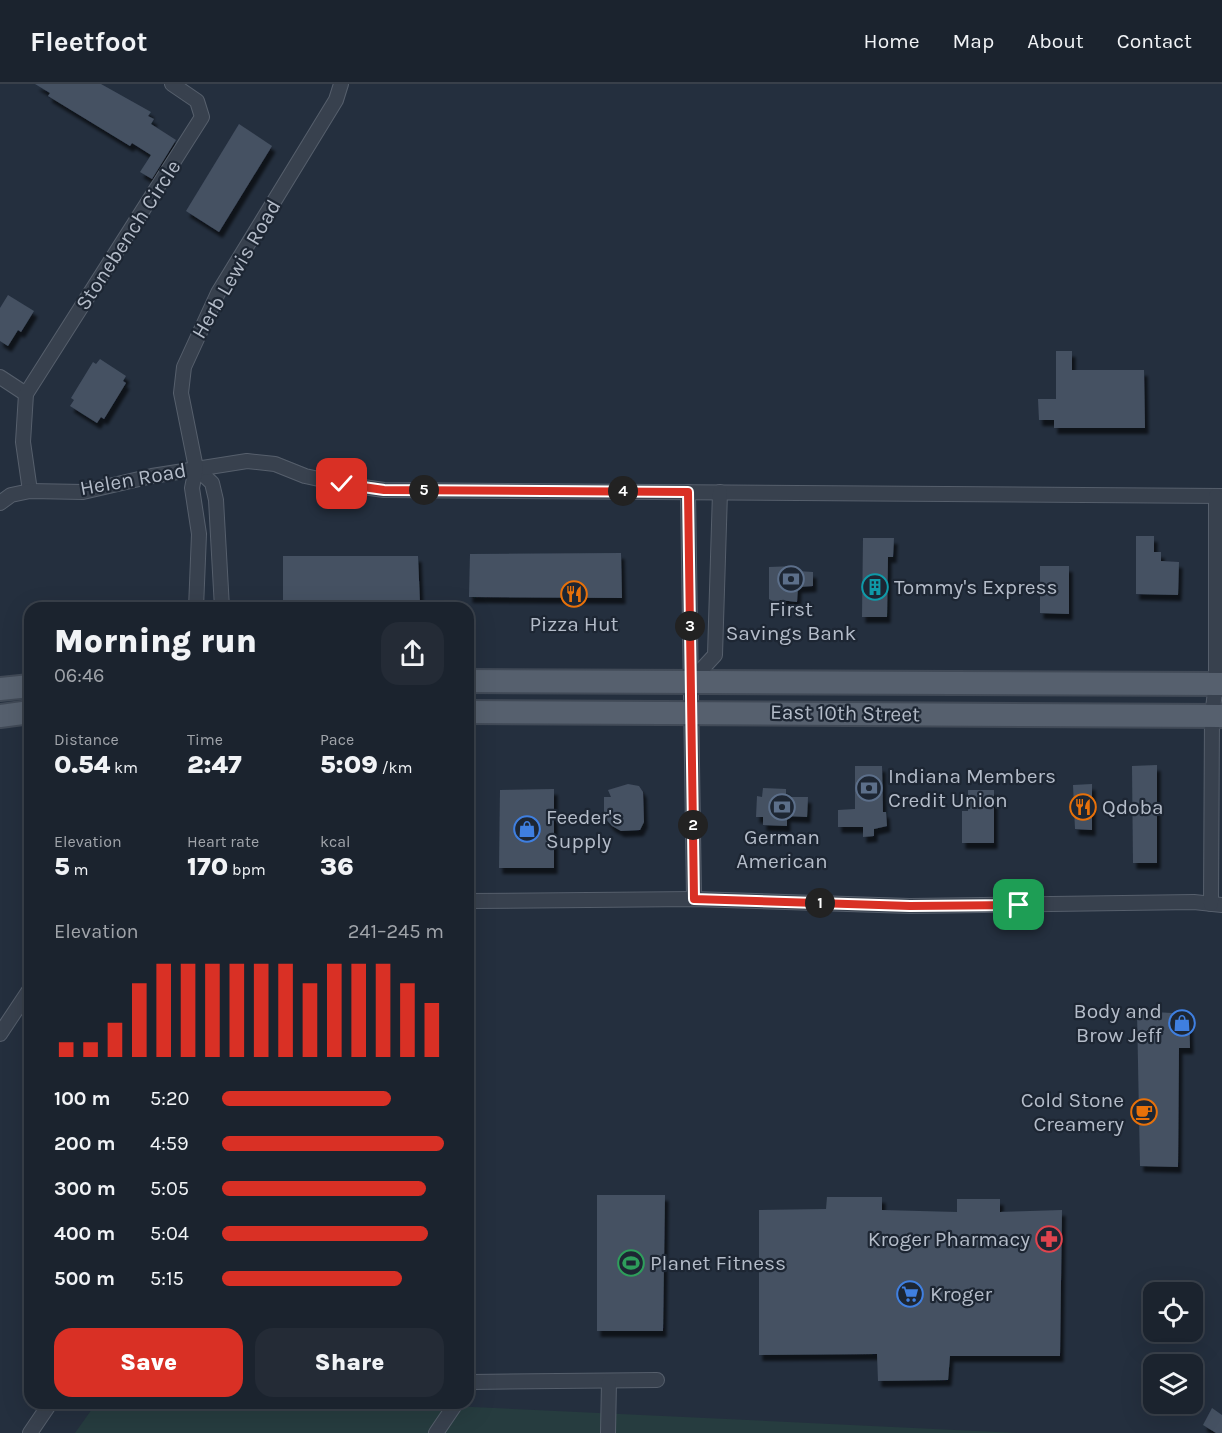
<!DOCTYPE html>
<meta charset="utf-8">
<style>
body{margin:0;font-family:Karla,sans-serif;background:#242b36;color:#f1f3f6;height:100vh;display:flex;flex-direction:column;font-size:22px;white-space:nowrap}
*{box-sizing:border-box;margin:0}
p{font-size:20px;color:#a0a4aa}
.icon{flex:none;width:33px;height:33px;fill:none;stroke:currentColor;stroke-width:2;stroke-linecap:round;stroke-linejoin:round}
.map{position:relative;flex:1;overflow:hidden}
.drawer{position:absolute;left:24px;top:518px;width:450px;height:807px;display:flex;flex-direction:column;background:#1b232e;border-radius:18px;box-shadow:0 6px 24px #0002,0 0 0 2px #39404a}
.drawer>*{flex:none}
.buttons{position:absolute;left:1143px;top:1198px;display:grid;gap:12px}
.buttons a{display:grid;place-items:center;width:60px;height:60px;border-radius:12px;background:#1b232e;box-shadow:0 6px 24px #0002,0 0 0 2px #39404a;font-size:30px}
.pin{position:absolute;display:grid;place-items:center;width:51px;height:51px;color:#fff;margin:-26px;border-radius:12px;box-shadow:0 3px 9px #0006}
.km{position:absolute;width:30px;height:30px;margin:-15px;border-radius:50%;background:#222;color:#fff;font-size:16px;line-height:30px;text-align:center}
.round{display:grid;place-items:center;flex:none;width:63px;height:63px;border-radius:18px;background:#242b36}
.head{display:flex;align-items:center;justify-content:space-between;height:102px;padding:0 30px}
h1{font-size:33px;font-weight:800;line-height:45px}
.metrics{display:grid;grid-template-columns:repeat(3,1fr);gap:9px;height:102px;padding:6px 30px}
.metrics div{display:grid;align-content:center}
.metrics b{font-size:26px;font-weight:800}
.metrics small{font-size:16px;font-weight:400}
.metrics p{font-size:16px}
.chart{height:168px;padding:12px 30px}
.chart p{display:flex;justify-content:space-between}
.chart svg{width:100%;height:108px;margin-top:6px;stroke:#d93025;stroke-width:6}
.primary-button{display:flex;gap:12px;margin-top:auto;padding:12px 30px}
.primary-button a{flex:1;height:69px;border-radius:18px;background:#d93025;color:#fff;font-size:24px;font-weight:800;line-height:69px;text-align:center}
.primary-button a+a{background:#242b36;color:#f1f3f6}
ul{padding:0 30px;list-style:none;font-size:20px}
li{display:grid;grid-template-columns:96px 72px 1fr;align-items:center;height:45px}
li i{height:15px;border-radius:8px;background:#d93025}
header{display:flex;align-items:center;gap:36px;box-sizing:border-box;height:84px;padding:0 30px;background:#1b232e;border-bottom:2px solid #39404a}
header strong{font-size:28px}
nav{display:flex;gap:33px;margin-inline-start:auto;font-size:21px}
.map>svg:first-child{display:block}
.green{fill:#263c3f}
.building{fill:#455162;filter:url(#shadow)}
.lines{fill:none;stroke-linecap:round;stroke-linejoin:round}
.minor-casing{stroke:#565f6c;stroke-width:16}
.primary-casing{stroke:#414a57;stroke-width:26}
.minor{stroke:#38414e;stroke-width:14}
.primary{stroke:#56606e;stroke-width:22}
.route-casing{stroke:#fff;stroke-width:12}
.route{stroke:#d93025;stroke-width:8}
.labels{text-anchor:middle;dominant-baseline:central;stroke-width:4.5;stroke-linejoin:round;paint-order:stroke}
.street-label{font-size:21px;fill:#b4bcc9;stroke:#1d2633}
.poi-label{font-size:21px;fill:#b4bcc9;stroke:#1d2633;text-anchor:start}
</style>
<header>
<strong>Fleetfoot</strong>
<nav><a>Home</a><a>Map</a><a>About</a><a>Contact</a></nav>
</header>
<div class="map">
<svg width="1222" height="1349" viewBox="0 0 1222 1349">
<defs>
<filter id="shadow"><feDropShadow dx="3.5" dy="6" stdDeviation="1.5" flood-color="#0009"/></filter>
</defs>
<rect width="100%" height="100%" fill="#242f3e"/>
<path class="green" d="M97 1318 388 1319 1020 1349H75Z"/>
<g class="building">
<path d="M35 0H101L151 28 148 32 154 35 151 40 176 56 152 95 140 88 151 71 132 59 130 62 48 12 50 9Z"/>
<path d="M239 40 272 62 219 148 186 127Z"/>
<path d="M8 211 34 227 21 248 18 246 8 262 0 257V224Z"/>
<path d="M1056 267H1072V286H1144L1145 344H1054V336H1039L1038 315H1056Z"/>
<path d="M100 275 126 292 123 297 126 299 104 335 101 333 97 339 70 322 74 316 71 314 93 278 96 280Z"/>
<path d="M1136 452H1154V468H1161V477L1179 478 1178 511 1136 510Z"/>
<path d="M863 454H894L893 473H888L887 533H862Z"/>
<path d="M621 469 622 514 469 513 470 470Z"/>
<path d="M283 472H418L420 519H283Z"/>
<path d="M796 482 797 487 813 488V502L798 503 797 518 780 516 776 519 769 515V483Z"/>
<path d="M1040 482H1069V530L1040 529Z"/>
<path d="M1157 681V779H1133L1132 682Z"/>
<path d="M855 682H882L883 728H886L887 742 874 745V752L863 753V743H838V726L855 725Z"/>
<path d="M628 700 639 702 643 708 644 738 640 746 621 747 612 742 604 733V713H611L608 706Z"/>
<path d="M1092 700V746L1075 745 1073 701Z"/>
<path d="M763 704 786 705V713H808L807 733 787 732V742L763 741V733H756L757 712 762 713Z"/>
<path d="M554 705V784H499L500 706Z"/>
<path d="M968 706H994V759H962V727H968Z"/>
<path d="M1137 927 1189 930 1190 964H1179L1178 1083 1140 1082Z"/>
<path d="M597 1111H665L663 1247H597Z"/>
<path d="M827 1113H882V1126L957 1128V1115H1000V1128L1062 1126 1060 1272H950L948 1296 878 1297 877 1270 759 1271V1126L826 1125Z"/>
<path d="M1212 1324 1222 1331V1349H1216L1203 1341Z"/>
</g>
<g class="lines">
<g class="minor-casing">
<g id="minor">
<path d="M0 293 26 310"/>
<path d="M196 384 212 399 216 416 222 524"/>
<path d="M30 407 23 358 26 310 202 33 197 17 172 0"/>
<path d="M688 408 694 815"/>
<path d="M0 419 11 411 30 407 83 408 152 392 247 377 275 380 305 392 342 400 384 406 1222 412"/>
<path d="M196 524 199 450 192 404 196 384 181 309 184 283 218 209 336 16 341 0"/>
<path d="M691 597 715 571 720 408"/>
<path d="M468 817 694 815 910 822 1194 818 1222 821"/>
<path d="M1211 820 1212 632 1216 600V412"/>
<path d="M0 950 30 905"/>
<path d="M468 1302 471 1298 657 1296"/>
<path d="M30 1349 51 1318"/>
<path d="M436 1349 457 1318"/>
<path d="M608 1349 609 1298"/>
</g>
</g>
<g class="primary-casing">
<g id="primary">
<path d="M468 597 1222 600"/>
<path d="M0 605 30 602"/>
<path d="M468 628 1222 632"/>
<path d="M0 632 30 628"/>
</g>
</g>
<use href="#minor" class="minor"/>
<use href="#primary" class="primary"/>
</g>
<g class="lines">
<g class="route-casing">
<path id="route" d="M342 400 384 406 688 408 694 815 910 822 1019 821"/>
</g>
<use href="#route" class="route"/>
</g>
<defs>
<g id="bank-ring" transform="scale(1.35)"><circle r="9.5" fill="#1d2633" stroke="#5c6f8a" stroke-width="1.5"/><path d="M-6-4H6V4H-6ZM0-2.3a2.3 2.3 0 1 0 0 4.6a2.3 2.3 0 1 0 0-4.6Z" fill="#5c6f8a"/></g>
<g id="building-ring" transform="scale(1.35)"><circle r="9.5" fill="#1d2633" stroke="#0f9aa8" stroke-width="1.5"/><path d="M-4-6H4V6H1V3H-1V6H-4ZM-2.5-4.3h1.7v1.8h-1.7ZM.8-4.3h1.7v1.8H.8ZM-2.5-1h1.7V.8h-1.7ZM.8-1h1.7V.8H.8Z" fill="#0f9aa8"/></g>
<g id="restaurant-ring" transform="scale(1.35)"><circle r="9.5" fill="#1d2633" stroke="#e8710a" stroke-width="1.5"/><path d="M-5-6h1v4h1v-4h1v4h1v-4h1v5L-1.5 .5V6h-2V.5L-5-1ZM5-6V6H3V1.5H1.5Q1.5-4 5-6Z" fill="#e8710a"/></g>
<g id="shop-ring" transform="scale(1.35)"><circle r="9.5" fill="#1d2633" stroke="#3f7fe0" stroke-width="1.5"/><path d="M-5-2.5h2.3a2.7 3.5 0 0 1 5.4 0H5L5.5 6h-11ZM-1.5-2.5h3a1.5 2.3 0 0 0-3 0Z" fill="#3f7fe0"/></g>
<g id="cafe-ring" transform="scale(1.35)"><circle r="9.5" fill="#1d2633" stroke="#e8710a" stroke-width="1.5"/><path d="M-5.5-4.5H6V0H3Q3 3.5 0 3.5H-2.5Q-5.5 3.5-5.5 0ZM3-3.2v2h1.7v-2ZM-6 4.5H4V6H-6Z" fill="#e8710a"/></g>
<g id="pharmacy-ring" transform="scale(1.35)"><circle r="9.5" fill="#1d2633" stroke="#e0444e" stroke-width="1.5"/><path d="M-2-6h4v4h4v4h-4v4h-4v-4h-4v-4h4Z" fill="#e0444e"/></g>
<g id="stadium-ring" transform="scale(1.35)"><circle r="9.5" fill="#1d2633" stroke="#2e9e5b" stroke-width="1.5"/><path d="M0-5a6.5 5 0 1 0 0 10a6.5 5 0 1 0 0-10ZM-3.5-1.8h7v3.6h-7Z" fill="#2e9e5b"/></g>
<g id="supermarket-ring" transform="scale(1.35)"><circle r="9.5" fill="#1d2633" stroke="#3f7fe0" stroke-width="1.5"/><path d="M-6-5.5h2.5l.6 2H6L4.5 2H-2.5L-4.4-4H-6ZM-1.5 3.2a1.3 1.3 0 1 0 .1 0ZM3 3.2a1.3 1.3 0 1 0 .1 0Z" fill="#3f7fe0"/></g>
</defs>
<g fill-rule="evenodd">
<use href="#bank-ring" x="791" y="495"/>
<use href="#building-ring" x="875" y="503"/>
<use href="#restaurant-ring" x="574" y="510"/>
<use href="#bank-ring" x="869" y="704"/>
<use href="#bank-ring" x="782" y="723"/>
<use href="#restaurant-ring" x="1083" y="723"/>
<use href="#shop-ring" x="527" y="745"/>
<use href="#shop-ring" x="1182" y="939"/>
<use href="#cafe-ring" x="1144" y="1028"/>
<use href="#pharmacy-ring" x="1049" y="1155"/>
<use href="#stadium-ring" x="631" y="1179"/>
<use href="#supermarket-ring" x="910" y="1210"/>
</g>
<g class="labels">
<g class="street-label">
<text transform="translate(128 151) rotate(-57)">Stonebench Circle</text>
<text transform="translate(236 185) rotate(-60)">Herb Lewis Road</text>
<text transform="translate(133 395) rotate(-10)">Helen Road</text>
<text transform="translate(845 629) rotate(1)">East 10th Street</text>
</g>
<g class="poi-label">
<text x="894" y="503">Tommy's Express</text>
<text x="791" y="525" text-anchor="middle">First<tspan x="791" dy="24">Savings Bank</tspan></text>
<text x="574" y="540" text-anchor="middle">Pizza Hut</text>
<text x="888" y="692">Indiana Members<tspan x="888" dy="24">Credit Union</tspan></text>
<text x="1102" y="723">Qdoba</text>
<text x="546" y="733">Feeder's<tspan x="546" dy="24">Supply</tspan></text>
<text x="782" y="753" text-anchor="middle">German<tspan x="782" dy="24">American</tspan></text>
<text x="1162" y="927" text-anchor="end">Body and<tspan x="1162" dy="24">Brow Jeff</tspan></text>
<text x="1124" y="1016" text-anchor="end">Cold Stone<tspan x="1124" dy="24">Creamery</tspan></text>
<text x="1030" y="1155" text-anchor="end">Kroger Pharmacy</text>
<text x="650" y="1179">Planet Fitness</text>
<text x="930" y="1210">Kroger</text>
</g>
</g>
</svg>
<div class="buttons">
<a><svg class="icon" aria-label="locate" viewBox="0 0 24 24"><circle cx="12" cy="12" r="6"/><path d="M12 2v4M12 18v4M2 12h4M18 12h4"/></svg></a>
<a><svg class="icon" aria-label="layers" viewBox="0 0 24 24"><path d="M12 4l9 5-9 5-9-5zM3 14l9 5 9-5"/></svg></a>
</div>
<div class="pin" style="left:1019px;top:821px;background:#1e9e55"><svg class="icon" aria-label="arrive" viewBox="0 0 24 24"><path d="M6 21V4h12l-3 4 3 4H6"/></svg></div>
<div class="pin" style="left:342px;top:400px;background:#d93025"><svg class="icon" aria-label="check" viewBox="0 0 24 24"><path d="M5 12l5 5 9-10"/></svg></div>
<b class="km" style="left:820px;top:819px">1</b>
<b class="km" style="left:693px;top:741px">2</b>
<b class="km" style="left:690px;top:542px">3</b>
<b class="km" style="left:623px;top:407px">4</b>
<b class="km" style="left:424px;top:406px">5</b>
<section class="drawer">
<div class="head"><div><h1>Morning run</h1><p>06:46</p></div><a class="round"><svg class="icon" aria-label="share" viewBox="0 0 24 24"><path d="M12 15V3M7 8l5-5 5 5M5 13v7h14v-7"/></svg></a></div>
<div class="metrics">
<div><p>Distance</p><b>0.54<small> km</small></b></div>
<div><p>Time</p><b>2:47</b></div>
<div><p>Pace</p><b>5:09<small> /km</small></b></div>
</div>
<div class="metrics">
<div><p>Elevation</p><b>5<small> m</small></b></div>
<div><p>Heart rate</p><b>170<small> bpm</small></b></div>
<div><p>kcal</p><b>36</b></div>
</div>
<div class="chart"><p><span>Elevation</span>241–245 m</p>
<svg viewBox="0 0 160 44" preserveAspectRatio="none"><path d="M5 44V38M15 44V38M25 44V30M35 44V14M45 44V6M55 44V6M65 44V6M75 44V6M85 44V6M95 44V6M105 44V14M115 44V6M125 44V6M135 44V6M145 44V14M155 44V22"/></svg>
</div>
<ul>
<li><b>100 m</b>5:20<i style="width:76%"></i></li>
<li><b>200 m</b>4:59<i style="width:100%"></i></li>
<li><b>300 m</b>5:05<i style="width:92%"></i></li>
<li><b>400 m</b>5:04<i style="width:93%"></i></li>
<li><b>500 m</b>5:15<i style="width:81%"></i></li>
</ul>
<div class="primary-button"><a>Save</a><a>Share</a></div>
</section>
</div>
